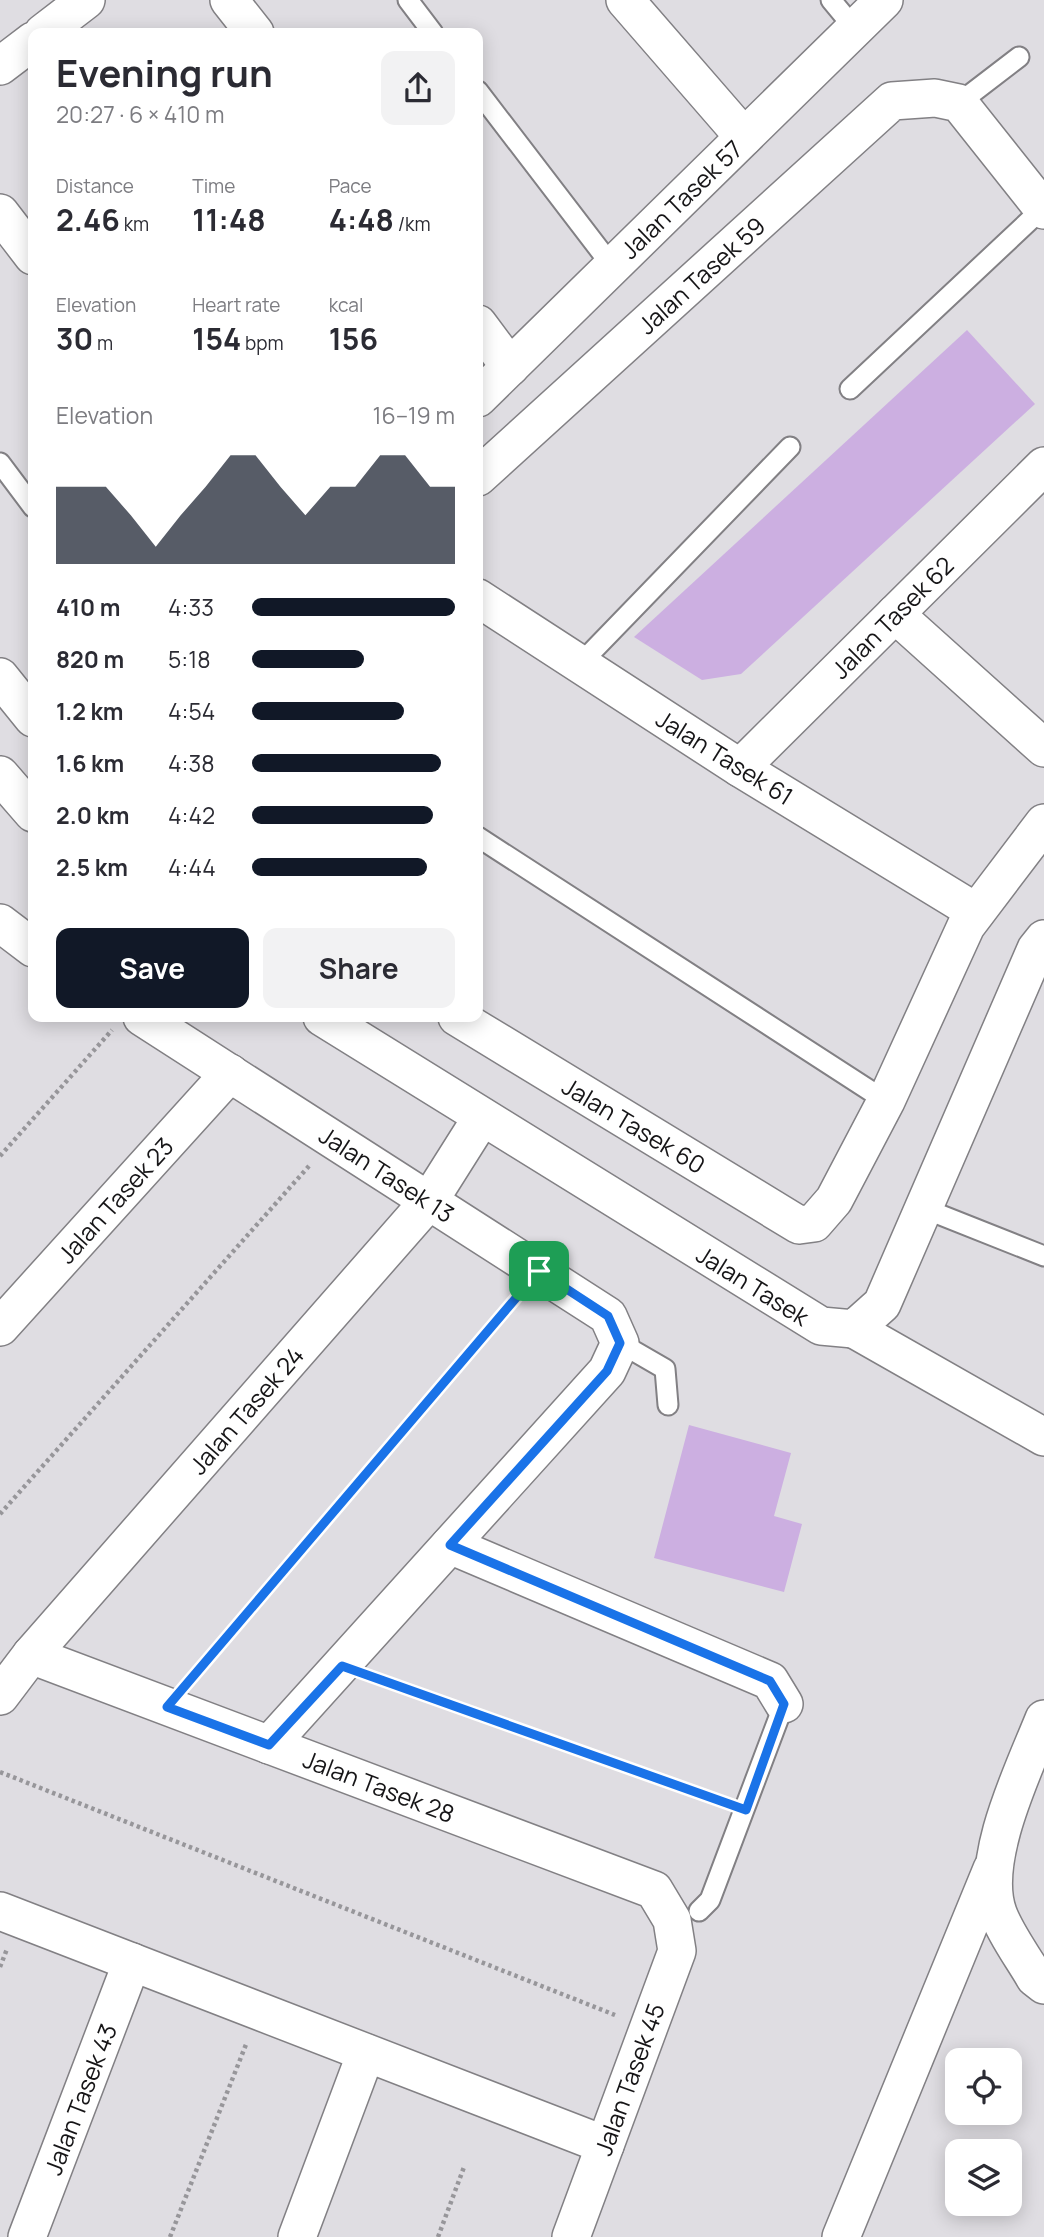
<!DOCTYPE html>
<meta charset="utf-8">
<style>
body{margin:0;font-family:Manrope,sans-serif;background:#f2f2f3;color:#2b2b33;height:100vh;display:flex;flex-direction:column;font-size:26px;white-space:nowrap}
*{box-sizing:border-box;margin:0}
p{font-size:23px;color:#7c7c81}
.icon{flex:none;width:38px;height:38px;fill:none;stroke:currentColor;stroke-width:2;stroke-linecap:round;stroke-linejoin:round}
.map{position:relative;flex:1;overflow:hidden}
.sheet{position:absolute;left:28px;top:28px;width:455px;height:994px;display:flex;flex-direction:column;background:#fff;border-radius:14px;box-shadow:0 4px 18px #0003}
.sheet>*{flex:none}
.tools{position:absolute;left:945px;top:2048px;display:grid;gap:14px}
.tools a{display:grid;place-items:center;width:77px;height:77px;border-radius:14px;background:#fff;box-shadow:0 4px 18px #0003;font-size:35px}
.pin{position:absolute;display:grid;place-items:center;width:60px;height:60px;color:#fff;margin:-30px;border-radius:14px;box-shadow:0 4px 10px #0006}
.round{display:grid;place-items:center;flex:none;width:74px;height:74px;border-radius:14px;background:#f2f2f3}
.overview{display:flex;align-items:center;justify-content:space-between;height:119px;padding:0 28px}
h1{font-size:38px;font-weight:700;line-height:52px}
.stats{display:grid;grid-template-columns:repeat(3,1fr);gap:10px;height:119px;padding:7px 28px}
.stats div{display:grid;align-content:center}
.stats b{font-size:30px;font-weight:700}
.stats small{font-size:19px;font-weight:400}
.stats p{font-size:19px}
.chart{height:196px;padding:14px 28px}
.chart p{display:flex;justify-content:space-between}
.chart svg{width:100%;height:126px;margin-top:7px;fill:#111827;opacity:.7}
.button{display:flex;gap:14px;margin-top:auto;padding:14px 28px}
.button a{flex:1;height:80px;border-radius:14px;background:#111827;color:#fff;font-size:28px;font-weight:700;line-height:80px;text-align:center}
.button a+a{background:#f2f2f3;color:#2b2b33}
ul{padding:0 28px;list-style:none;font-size:23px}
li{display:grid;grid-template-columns:112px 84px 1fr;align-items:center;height:52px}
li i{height:18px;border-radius:9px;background:#111827}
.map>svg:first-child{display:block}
.building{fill:#ccafe1}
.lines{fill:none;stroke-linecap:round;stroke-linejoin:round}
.service-casing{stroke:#828084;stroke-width:23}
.minor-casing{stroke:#828084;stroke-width:40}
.path{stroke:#97969a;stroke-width:4.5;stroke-dasharray:3.5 3.5;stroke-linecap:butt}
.service{stroke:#fff;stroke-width:19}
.minor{stroke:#fff;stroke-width:37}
.route-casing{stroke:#fff;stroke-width:14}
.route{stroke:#1a73e8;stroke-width:9}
.labels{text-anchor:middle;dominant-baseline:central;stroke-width:7;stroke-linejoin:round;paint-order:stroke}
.street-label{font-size:24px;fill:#161517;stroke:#fff}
</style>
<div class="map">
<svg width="1044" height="2237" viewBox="0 0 1044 2237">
<rect width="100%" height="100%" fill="#dfdde2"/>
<g class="building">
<path d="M967 330 1035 404 741 674 702 680 634 637Z"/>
<path d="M689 1425 791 1453 774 1516 802 1524 784 1592 654 1558Z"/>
</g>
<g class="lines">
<g class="service-casing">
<g id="service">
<path d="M408 0 433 33"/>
<path d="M831 0 855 29"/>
<path d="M478 91 612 266"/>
<path d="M959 103 1019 57"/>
<path d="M850 389 1043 208"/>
<path d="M0 463 33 507"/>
<path d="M580 664 790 447"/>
<path d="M478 837 886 1101"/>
<path d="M923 1208 1044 1256"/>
<path d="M620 1343 665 1369 668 1405"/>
<path d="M699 1911 710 1900 784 1704"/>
</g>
</g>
<g class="minor-casing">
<g id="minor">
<path d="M229 0 255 33"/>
<path d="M625 0 744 137"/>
<path d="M43 33 86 0"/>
<path d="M0 66 33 41"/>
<path d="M0 213 33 256"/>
<path d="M478 324 510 367"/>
<path d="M478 398 884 0"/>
<path d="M478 477 892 101 935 98 959 103 1044 210"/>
<path d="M478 598 740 768 976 912"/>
<path d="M895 614 1044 748"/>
<path d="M0 677 33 718"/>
<path d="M740 768 1044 466"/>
<path d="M0 775 33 813"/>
<path d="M0 923 33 948"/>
<path d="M142 1017 608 1316 620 1343 607 1371 269 1745"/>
<path d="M322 1017 821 1326 854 1329 882 1304 1036 949 1044 939"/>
<path d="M457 1017 799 1225 814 1223 834 1200 886 1101 966 926 1044 823"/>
<path d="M0 1327 230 1073"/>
<path d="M854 1329 1044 1437"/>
<path d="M450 1545 770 1681 784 1704"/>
<path d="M31 1655 654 1890 672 1920 677 1951 571 2237"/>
<path d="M0 1696 31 1655 429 1201 482 1117"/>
<path d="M1044 1719C1024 1769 979 1860 998 1913 1006 1935 1023 1957 1035 1978L1044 1985"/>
<path d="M0 1911 605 2145"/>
<path d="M27 2237 132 1962"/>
<path d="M297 2237 366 2053"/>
<path d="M841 2237 992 1869"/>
</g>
</g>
<g class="path">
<path d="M0 1156 112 1030"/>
<path d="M0 1514 309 1166"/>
<path d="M374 1677 719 1800"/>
<path d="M191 1678 515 1299"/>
<path d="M0 1772 615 2015"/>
<path d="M0 1967 7 1949"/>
<path d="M170 2237 247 2042"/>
<path d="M438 2237 464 2167"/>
</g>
<use href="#service" class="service"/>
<use href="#minor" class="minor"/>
</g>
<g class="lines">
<g class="route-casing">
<path id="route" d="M539 1271 608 1316 620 1343 607 1371 450 1545 770 1681 784 1704 746 1810 342 1666 269 1745 167 1707Z"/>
</g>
<use href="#route" class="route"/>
</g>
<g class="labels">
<g class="street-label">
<text transform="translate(681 199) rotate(-44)">Jalan Tasek 57</text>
<text transform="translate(701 275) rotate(-42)">Jalan Tasek 59</text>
<text transform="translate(892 617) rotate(-45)">Jalan Tasek 62</text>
<text transform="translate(725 757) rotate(32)">Jalan Tasek 61</text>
<text transform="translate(634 1125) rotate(31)">Jalan Tasek 60</text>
<text transform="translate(387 1174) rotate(33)">Jalan Tasek 13</text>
<text transform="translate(115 1200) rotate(-48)">Jalan Tasek 23</text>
<text transform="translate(753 1285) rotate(32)">Jalan Tasek</text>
<text transform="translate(246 1410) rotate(-49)">Jalan Tasek 24</text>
<text transform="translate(379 1786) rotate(21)">Jalan Tasek 28</text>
<text transform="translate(629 2079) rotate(-70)">Jalan Tasek 45</text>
<text transform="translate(80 2099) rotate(-69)">Jalan Tasek 43</text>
</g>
</g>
</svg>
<div class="tools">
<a><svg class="icon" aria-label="locate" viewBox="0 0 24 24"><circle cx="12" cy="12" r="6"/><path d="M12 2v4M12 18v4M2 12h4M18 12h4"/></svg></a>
<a><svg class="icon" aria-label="layers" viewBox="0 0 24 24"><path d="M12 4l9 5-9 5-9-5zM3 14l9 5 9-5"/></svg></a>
</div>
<div class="pin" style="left:539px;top:1271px;background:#1e9e55"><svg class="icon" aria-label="arrive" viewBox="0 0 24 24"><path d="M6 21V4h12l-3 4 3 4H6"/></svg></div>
<section class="sheet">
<div class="overview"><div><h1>Evening run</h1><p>20:27 · 6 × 410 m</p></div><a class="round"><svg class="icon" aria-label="share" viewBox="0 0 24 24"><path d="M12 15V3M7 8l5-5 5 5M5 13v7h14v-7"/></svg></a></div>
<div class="stats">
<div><p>Distance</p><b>2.46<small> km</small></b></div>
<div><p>Time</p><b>11:48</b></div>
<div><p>Pace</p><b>4:48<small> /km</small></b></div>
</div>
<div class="stats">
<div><p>Elevation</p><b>30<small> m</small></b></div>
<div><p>Heart rate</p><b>154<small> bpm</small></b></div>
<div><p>kcal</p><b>156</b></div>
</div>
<div class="chart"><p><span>Elevation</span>16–19 m</p>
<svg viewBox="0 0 160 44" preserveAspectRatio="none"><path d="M0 44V17L10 17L20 17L30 27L40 38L50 27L60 17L70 6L80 6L90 17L100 27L110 17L120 17L130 6L140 6L150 17L160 17V44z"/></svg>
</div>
<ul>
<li><b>410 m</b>4:33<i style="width:100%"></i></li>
<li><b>820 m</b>5:18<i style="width:55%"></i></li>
<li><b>1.2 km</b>4:54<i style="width:75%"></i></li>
<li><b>1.6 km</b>4:38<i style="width:93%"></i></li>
<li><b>2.0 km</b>4:42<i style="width:89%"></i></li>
<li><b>2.5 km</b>4:44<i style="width:86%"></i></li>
</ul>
<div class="button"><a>Save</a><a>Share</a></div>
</section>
</div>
